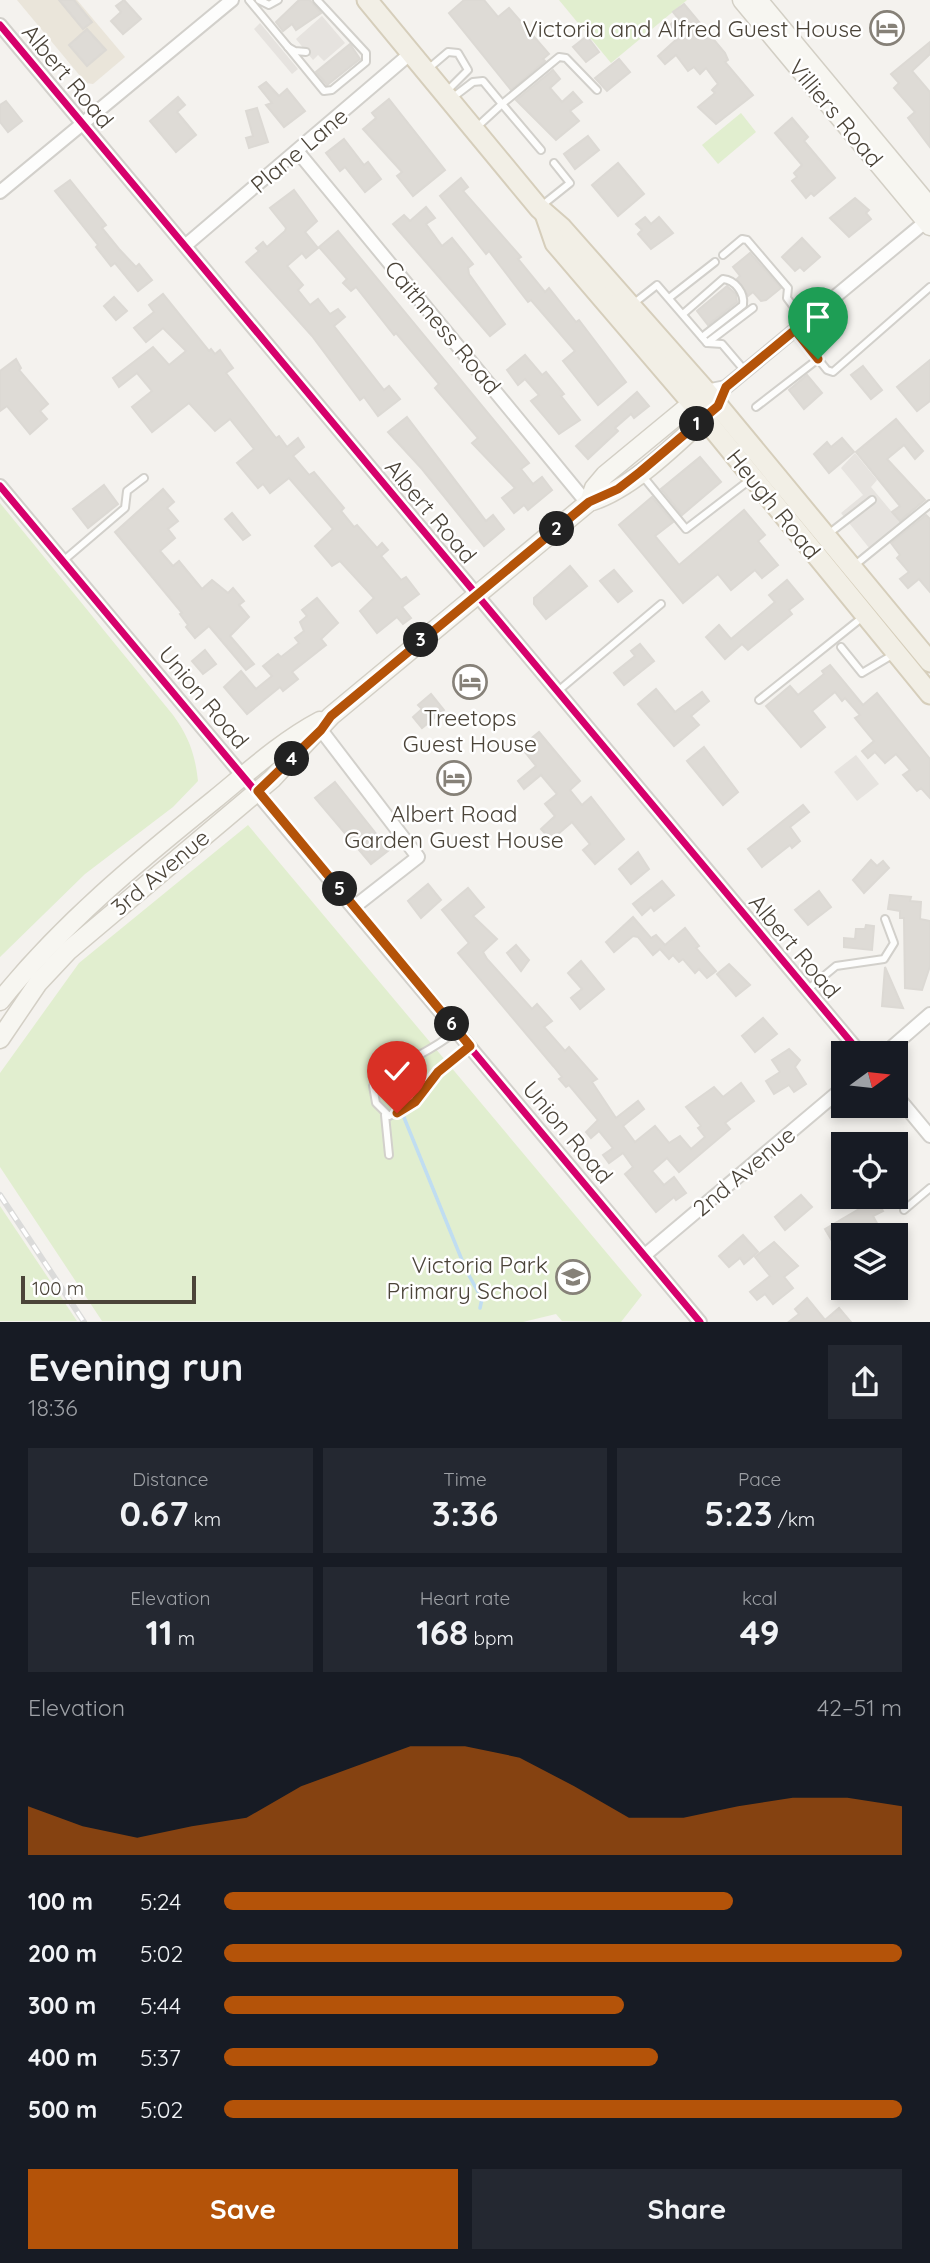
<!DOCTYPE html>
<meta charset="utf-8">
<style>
body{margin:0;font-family:Quicksand,sans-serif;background:#242831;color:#f1f3f6;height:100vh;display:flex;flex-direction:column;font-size:26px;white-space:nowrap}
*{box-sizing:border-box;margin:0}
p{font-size:23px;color:#9ea1a6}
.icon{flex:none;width:38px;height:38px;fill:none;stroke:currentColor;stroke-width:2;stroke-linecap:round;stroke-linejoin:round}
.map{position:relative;height:1322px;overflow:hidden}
.side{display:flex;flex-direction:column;background:#171b24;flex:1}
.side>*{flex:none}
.needle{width:46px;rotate:75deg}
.buttons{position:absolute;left:831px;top:1041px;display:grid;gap:14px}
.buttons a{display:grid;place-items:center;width:77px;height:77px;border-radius:0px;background:#171b24;box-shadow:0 4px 10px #0003;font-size:35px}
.scale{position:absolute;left:21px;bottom:18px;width:175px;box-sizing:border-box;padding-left:7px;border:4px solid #4b4439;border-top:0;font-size:19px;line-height:24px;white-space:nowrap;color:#4b4439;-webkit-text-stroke:5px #fff;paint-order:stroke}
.pin{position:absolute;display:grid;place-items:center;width:60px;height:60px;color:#fff;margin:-72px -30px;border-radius:50% 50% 50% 0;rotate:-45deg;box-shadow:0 0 7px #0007}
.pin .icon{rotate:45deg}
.km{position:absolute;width:35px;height:35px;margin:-18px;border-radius:50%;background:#222;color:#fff;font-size:19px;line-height:35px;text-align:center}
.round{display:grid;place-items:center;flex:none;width:74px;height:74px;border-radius:0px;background:#242831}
.head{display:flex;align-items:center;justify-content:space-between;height:119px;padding:0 28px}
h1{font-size:38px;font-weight:700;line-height:52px}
.figures{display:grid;grid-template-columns:repeat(3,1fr);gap:10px;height:119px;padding:7px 28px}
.figures div{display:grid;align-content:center;border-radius:0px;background:#242831;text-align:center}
.figures b{font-size:35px;font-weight:700}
.figures small{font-size:19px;font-weight:400}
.figures p{font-size:19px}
.chart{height:196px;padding:14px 28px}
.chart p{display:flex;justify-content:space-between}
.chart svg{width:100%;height:126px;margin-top:7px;fill:#b45309;opacity:.7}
.action{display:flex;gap:14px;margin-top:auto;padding:14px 28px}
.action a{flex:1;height:80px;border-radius:0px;background:#b45309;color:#fff;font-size:28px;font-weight:700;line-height:80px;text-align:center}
.action a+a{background:#242831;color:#f1f3f6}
ul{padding:0 28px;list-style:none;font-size:23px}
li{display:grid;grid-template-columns:112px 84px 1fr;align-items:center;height:52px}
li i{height:18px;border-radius:9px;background:#b45309}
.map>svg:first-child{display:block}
.education{fill:#eae5da}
.green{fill:#e1eecf}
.parking{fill:#e6e3df}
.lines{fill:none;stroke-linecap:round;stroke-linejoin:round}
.stream{stroke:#c0ddf1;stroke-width:3.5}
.building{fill:#dedbd6;stroke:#dcd9d4;stroke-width:2}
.lane-casing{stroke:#d2d0cb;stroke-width:10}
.street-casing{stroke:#d2d0cb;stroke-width:16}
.secondary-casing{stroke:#d3cfc5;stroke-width:21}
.primary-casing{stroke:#d6cebb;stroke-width:23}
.lane{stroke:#fdfdfc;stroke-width:6}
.street{stroke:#fdfdfc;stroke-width:12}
.secondary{stroke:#f7f6f1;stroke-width:18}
.primary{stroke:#f2efe6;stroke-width:19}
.rail-casing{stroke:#dbdbda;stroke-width:6}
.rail{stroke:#fff;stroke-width:3.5;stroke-dasharray:10;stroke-linecap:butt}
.cycleway-casing{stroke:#fff;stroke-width:11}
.cycleway{stroke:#d6006c;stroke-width:7}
.route-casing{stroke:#fff;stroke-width:14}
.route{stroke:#b45309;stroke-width:9}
.labels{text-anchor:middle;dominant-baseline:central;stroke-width:5;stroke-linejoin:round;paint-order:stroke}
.poi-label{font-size:23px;fill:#4b4439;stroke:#fff;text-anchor:end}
.street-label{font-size:23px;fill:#4b4439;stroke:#fff}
</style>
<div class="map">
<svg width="930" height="1322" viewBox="0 0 930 1322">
<rect width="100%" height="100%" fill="#f4f2ee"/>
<path class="education" d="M17 0H77L125 57 93 84 86 83Z"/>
<g class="green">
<path d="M559 0H687L611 63Z"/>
<path d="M741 113 756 132 718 164 702 145Z"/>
<path d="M0 503 173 715C189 737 195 754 198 781L173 807 85 874 0 957Z"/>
<path d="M248 825 642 1295 621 1322 562 1321 556 1314 523 1322 102 1321 0 1167V1073L79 963Z"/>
<path d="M0 1206 77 1321H0Z"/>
</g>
<g class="parking">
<path d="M322 16 345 43 324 61 318 55 313 60 296 39Z"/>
<path d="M260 23 298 69 292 74 254 29Z"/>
<path d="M855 453 877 480 871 487 901 523 870 549 841 513 863 495 841 468Z"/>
<path d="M856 755 879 784 857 801 834 772Z"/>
</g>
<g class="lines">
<path class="stream" d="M403 1115 466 1270 482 1299 480 1308"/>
</g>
<g class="building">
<path d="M59 0H74L92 22 83 29Z"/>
<path d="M124 0 141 19 123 34 111 21 121 12 116 6Z"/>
<path d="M299 0H310L321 13 296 30 292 24 283 31 276 22Z"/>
<path d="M464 0H484L498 17 509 8 549 54 543 59 545 61 511 90 449 13Z"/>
<path d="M684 4 725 53 728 60 725 62 753 95 716 124 698 107 715 93 712 90 718 84 706 68 700 74 694 67 688 71 676 55 665 64 658 56 679 37 670 25 678 18 673 12Z"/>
<path d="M87 29 106 50 87 66 69 45Z"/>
<path d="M587 36 599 52 586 62 573 47Z"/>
<path d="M930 42V54L912 71 930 92V147L908 118 915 112 894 88 899 83 891 74Z"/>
<path d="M350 44 360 59 327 85 316 72Z"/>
<path d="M619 59 630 72 607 91 595 78Z"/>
<path d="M553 70 560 79 550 88 562 102 573 92 582 102 570 111 579 121 556 140 516 100Z"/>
<path d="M266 82 279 96 287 89 305 111 284 127 266 105 272 103 259 87Z"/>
<path d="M178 97 185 105 177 112 196 135 176 152 150 121Z"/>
<path d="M389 99 445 170 413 196 397 176 402 172 363 129 376 118 372 113Z"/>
<path d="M6 101 22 121 8 132 0 122V105Z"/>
<path d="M257 108 268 142 249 148 246 138 253 136 246 111Z"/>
<path d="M792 118 808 137 804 141 835 178 814 196 811 193 806 198 792 181 797 177 794 173 802 165 775 133Z"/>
<path d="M588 136 599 150 575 169 564 154Z"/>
<path d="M344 139 364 165 368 162 381 179 365 192 345 167 340 171 326 153Z"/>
<path d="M618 163 644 194 618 216 592 185Z"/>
<path d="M461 178 468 187 463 191 521 257 518 259 545 292 549 288 576 322 579 320 626 382 598 405 563 361 575 351 531 300 528 302 489 251 486 254 440 196Z"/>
<path d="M70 180 106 225 102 228 119 249 136 267 139 264 152 280 138 291 115 263 111 266 96 247 98 245 55 191Z"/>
<path d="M294 190 317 221 305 232 318 248 306 258 302 253 287 266 303 285 298 290 310 305 318 299 330 314 338 309 345 317 334 326 384 390 389 386 400 399 378 416 364 397 360 400 312 336 246 262 259 251 256 248 263 242 267 247 285 231 286 228 270 208Z"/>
<path d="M855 198 869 210 866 213 871 219 849 237 830 218Z"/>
<path d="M426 207 435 218 426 224 442 246 452 238 473 264 468 268 469 274 505 324 490 336 393 224 404 215 410 221Z"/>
<path d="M645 217 651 224 659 217 673 233 651 249 638 234 642 230 636 224Z"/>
<path d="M338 231 529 463 521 469 533 484 542 477 552 490 528 510 524 505 514 513 502 498 515 488 472 443 478 438 435 388 439 384 396 333 394 335 356 287 351 291 343 283 347 279 319 247Z"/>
<path d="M802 238 820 257 804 271 800 267 795 271 782 257Z"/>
<path d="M750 253 781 288 766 300 761 301 753 292 748 296 737 279 740 276 733 267Z"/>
<path d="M727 286 736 294 737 302 708 325 697 311Z"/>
<path d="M163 294 209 351 211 349 215 354 220 350 233 368 226 373 276 438 279 436 287 447 298 438 304 447 293 456 309 475 314 472 344 508 341 511 354 527 357 525 377 548 382 543 388 550 381 556 401 580 406 577 419 594 402 607 411 618 403 624 397 617 377 633 360 611 374 598 340 561 332 566 315 546 333 529 289 478 270 493 263 484 258 488 237 463 254 449 230 419 215 431 189 403 152 432 132 407 152 391 137 373 119 387 113 378 153 347 169 365 186 351 163 328 146 342 134 328 154 312 149 305Z"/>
<path d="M114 297 127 311 116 320 104 306Z"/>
<path d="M525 355 542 375 546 372 564 394 561 396 580 420 559 434 531 401 539 395 525 379 518 385 507 370Z"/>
<path d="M16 359 21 368 19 370 48 404 40 411 47 419 30 434 7 406 0 411V371Z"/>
<path d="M930 360V401L917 411 897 387Z"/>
<path d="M863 366 882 390 871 399 851 375Z"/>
<path d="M807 375 822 393 804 409 789 390Z"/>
<path d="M637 392 649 406 634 418 631 414 615 428 618 431 588 459 576 446Z"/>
<path d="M407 417 486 521 493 515 504 529 484 546 422 469 388 432Z"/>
<path d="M896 419 923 451 915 459 904 445 887 459 925 500 900 521 892 512 900 506 856 452Z"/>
<path d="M842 438 854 452 829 473 814 454 827 442 831 447Z"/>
<path d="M700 457 721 482 682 515 661 489Z"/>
<path d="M104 485 118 504 88 528 73 509Z"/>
<path d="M163 489 174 502 167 508 178 521 168 529 175 538 160 551 173 566 179 561 202 589 212 580 228 593 233 588 244 601 239 605 249 617 230 636 254 664 246 670 209 626 195 638 186 627 188 625 180 614 182 613 115 532Z"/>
<path d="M652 497 673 522 655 536 679 565 744 510 765 535 758 541 778 565 762 578 755 570 731 590 718 574 683 603 619 525Z"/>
<path d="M232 513 250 535 243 540 225 519Z"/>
<path d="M926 515 930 519V592L919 579 908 588 900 579 909 572 897 558 900 555 891 543Z"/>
<path d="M570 566 587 586 546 619 534 604V598Z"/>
<path d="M614 570 632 591 618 602 600 581Z"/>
<path d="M787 580 803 599 789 610 792 614 748 650 742 644 725 659 706 637 719 625 731 639 775 602 769 595Z"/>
<path d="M317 598 338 623 321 639 326 645 292 672 298 679 283 691 280 687 247 714 224 687 241 671 256 689 272 676 263 666 278 654 281 657 299 643 295 638 304 631 300 622 307 616 302 610Z"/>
<path d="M640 644 654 661 624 685 614 673 635 656 631 651Z"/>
<path d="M205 650 216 664 203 674 192 661Z"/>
<path d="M830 665 863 705 877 693 930 759V798L921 788 917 791 903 775 910 770 896 754 885 763 875 752 868 758 862 751 874 741 855 718 860 715 845 698 842 701 835 692 812 711 825 727 801 747 766 706 790 686 798 695 824 674 822 671Z"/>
<path d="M656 689 675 712 702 692 709 701 691 716 699 725 674 746 638 704Z"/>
<path d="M431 694 444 710 422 728 413 717 422 709 418 705Z"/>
<path d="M539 732 580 781 570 790 582 805 591 797 624 839 595 864 583 850 590 844 572 822 551 840 541 829 555 816 545 804 557 794 541 775 524 789 518 781 536 766 521 747Z"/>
<path d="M704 747 738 792 723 805 687 761Z"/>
<path d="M335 782 389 850 371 864 315 798Z"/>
<path d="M803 805 809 812 790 827 800 841 792 848 790 845 762 867 748 849Z"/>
<path d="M638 852 649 869 631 884 619 869Z"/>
<path d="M871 860 877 866 883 861 889 868 864 893 853 880Z"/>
<path d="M662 881 674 895 654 911 651 907 642 915 633 904Z"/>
<path d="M428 884 441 900 421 918 408 901Z"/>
<path d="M468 888 484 907 473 916 497 939 483 952 487 959 532 1009 537 1004 552 1021 544 1027 565 1051 569 1047 597 1079 592 1082 616 1118 638 1101 644 1109 623 1126 635 1142 655 1126 669 1143 680 1136 691 1149 705 1137 698 1128 701 1126 686 1107 714 1087 723 1097 741 1083 754 1101 725 1123 730 1129 679 1172 667 1158 652 1171 664 1185 674 1177 686 1193 676 1200 674 1197 656 1212 625 1174 633 1167 623 1153 609 1163 603 1155 613 1148 599 1131 591 1138 586 1132 598 1120 569 1085 566 1087 559 1079 562 1077 554 1067 458 953 469 943 442 910Z"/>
<path d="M819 891 831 907 808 925 795 910Z"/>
<path d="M890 895 911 897 910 901 921 902 920 919 930 921V966L922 990 905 988 904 918H900V911L888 909Z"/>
<path d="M633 917 651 938 656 935 665 945 685 928 699 946 696 948 716 971 707 978 699 969 695 973 683 959 679 962 673 955 669 959 660 949 653 955 638 937 633 936 614 952 606 942Z"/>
<path d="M866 925 874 926 872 950 844 947V938L855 939 856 929H865Z"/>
<path d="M516 945 529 960 521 971 507 953Z"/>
<path d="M581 961 604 989 580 1009 571 998 582 989 568 973Z"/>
<path d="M729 964 750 985 736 996 717 974Z"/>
<path d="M885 967 903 1008 882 1006Z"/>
<path d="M763 1018 777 1034 755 1052 742 1036Z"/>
<path d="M789 1049 800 1060 795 1067 806 1084 794 1092 789 1085 774 1094 766 1081 780 1072 772 1060Z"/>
<path d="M801 1195 812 1207 785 1230 775 1217Z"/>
<path d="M876 1199 883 1211 873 1216 884 1236H844V1261L825 1229Z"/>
<path d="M743 1235 758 1252 744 1264 740 1258 729 1267 719 1256Z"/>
<path d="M774 1242 798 1266 784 1277 793 1288 773 1304 765 1294 757 1300 750 1292 770 1276 755 1257Z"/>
<path d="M807 1298 825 1320 839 1308 850 1321H790L799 1314 795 1309Z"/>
</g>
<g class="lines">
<g class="lane-casing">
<g id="lane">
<path d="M249 0 288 47 295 51 306 52"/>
<path d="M259 0 269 5 278 0"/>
<path d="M288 47 324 91 332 90 366 62V53L317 0"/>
<path d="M428 69 448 52 458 53 468 70 447 91"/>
<path d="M452 98 473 82 483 81 502 104 477 127"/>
<path d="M541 150 502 104 559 57 566 58 597 90"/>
<path d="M540 207 570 183 554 163"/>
<path d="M723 255 742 239 747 240 788 288 787 298 805 322"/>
<path d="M669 298 715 262"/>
<path d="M633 304 657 285 707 343 722 344 745 371"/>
<path d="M683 314 723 279C735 280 745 293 743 305L702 337"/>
<path d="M795 330 827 370 833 372 930 287"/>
<path d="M707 343 753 308"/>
<path d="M756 407 818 359"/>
<path d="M641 474 686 529 751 479"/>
<path d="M827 535 872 500"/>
<path d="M63 561 125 508 127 491 144 478"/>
<path d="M855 565 930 504"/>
<path d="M841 647 862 673 894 654"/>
<path d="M558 691 661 604"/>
<path d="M759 700 864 616"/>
<path d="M807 990 836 966 884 959 894 943 885 919"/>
<path d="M456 1031C428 1055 400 1060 373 1086L376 1103 389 1116 415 1102 438 1072 469 1047"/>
<path d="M385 1115 389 1155"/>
<path d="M904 1210 930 1188"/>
</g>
</g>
<g class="street-casing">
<g id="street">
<path d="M0 25 861 1054"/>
<path d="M298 152 587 503"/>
<path d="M0 192 232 0"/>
<path d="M186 245 411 53"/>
<path d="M706 391 726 387 930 218"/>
<path d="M0 486 700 1322"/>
<path d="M321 730 418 857 354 907"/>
<path d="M884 1054 930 1014"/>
<path d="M896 1095 930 1136"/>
<path d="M645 1255 844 1087"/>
</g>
</g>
<g class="secondary-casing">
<g id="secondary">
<path d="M742 0 930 226"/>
<path d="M758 0 930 207"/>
<path d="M589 502 594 488 605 475 702 395"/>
<path d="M0 1001C62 924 137 862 214 800 247 773 282 741 320 721"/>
<path d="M0 1039 38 983 68 951 272 779 331 716 589 502C633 489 679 441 713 410"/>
</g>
</g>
<g class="primary-casing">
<g id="primary">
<path d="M367 0 539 208 562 228 706 391 930 662"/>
<path d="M545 214 555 243 692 403 930 694"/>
</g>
</g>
<use href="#lane" class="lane"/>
<use href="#street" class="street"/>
<use href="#secondary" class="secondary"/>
<use href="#primary" class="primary"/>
<g class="rail-casing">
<path id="rail" d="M0 1195 84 1322"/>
</g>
<use href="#rail" class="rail"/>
<g class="cycleway-casing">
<g id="cycleway">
<path d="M0 25 861 1054"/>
<path d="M0 486 700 1322"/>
</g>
</g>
<use href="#cycleway" class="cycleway"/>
</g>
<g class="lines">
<g class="route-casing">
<path id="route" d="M397 1113 415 1102 438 1072 470 1046 258 791 321 730 331 716 589 502 618 489 640 472 718 406 726 387 795 330 818 359"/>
</g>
<use href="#route" class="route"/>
</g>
<defs>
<g id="hotel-ring" transform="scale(1.75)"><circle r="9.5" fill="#fff" stroke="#868178" stroke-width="1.5"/><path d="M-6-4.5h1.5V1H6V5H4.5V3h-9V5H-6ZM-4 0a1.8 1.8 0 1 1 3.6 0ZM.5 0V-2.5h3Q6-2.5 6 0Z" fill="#868178"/></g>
<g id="school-ring" transform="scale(1.75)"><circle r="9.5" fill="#fff" stroke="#868178" stroke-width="1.5"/><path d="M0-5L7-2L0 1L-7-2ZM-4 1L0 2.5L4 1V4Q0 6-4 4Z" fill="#868178"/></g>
</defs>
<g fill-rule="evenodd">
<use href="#hotel-ring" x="887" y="28"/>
<use href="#hotel-ring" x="470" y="682"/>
<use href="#hotel-ring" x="454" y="778"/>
<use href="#school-ring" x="573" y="1277"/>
</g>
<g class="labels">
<g class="poi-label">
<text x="862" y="28">Victoria and Alfred Guest House</text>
<text x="470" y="717" text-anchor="middle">Treetops<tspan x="470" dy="26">Guest House</tspan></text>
<text x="454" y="813" text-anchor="middle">Albert Road<tspan x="454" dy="26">Garden Guest House</tspan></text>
<text x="548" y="1264">Victoria Park<tspan x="548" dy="26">Primary School</tspan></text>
</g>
<g class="street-label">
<text transform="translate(68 76) rotate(50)">Albert Road</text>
<text transform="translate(836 113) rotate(50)">Villiers Road</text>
<text transform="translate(299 150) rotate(-40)">Plane Lane</text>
<text transform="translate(443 327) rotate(50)">Caithness Road</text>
<text transform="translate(774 504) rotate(51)">Heugh Road</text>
<text transform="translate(431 511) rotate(50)">Albert Road</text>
<text transform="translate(204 697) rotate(50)">Union Road</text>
<text transform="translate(160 872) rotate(-40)">3rd Avenue</text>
<text transform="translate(795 946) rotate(50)">Albert Road</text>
<text transform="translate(568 1132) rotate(50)">Union Road</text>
<text transform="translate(744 1171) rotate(-40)">2nd Avenue</text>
</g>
</g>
</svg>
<div class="buttons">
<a><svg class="needle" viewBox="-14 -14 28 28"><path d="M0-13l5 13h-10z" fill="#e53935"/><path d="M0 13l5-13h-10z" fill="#9ea1a6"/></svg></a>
<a><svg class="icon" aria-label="locate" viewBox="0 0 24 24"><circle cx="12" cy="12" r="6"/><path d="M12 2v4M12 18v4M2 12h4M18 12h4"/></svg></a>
<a><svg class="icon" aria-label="layers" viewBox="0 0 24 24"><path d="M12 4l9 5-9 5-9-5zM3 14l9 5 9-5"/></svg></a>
</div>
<div class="scale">100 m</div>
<div class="pin" style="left:818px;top:359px;background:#1e9e55"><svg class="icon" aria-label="arrive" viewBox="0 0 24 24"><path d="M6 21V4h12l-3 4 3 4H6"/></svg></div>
<div class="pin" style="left:397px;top:1113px;background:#d93025"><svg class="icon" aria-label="check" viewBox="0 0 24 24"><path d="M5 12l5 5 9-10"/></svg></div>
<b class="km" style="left:697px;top:424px">1</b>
<b class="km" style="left:557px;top:529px">2</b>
<b class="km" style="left:421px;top:640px">3</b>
<b class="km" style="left:292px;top:759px">4</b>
<b class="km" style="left:340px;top:889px">5</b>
<b class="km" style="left:452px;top:1024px">6</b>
</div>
<section class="side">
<div class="head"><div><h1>Evening run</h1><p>18:36</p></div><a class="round"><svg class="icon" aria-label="share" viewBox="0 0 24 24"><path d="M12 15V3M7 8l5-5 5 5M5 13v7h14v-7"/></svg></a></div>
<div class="figures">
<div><p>Distance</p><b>0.67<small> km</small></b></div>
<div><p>Time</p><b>3:36</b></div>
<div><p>Pace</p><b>5:23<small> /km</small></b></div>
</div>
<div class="figures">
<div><p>Elevation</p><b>11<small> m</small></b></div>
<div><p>Heart rate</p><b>168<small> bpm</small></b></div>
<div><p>kcal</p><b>49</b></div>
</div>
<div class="chart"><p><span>Elevation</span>42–51 m</p>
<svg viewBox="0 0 160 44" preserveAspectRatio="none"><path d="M0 44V27L10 34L20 38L30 34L40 31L50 20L60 13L70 6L80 6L90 10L100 20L110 31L120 31L130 27L140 24L150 24L160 27V44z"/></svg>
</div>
<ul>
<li><b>100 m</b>5:24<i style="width:75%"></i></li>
<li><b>200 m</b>5:02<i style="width:100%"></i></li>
<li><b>300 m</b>5:44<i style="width:59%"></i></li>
<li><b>400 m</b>5:37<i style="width:64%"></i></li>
<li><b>500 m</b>5:02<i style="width:100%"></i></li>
</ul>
<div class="action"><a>Save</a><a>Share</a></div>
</section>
